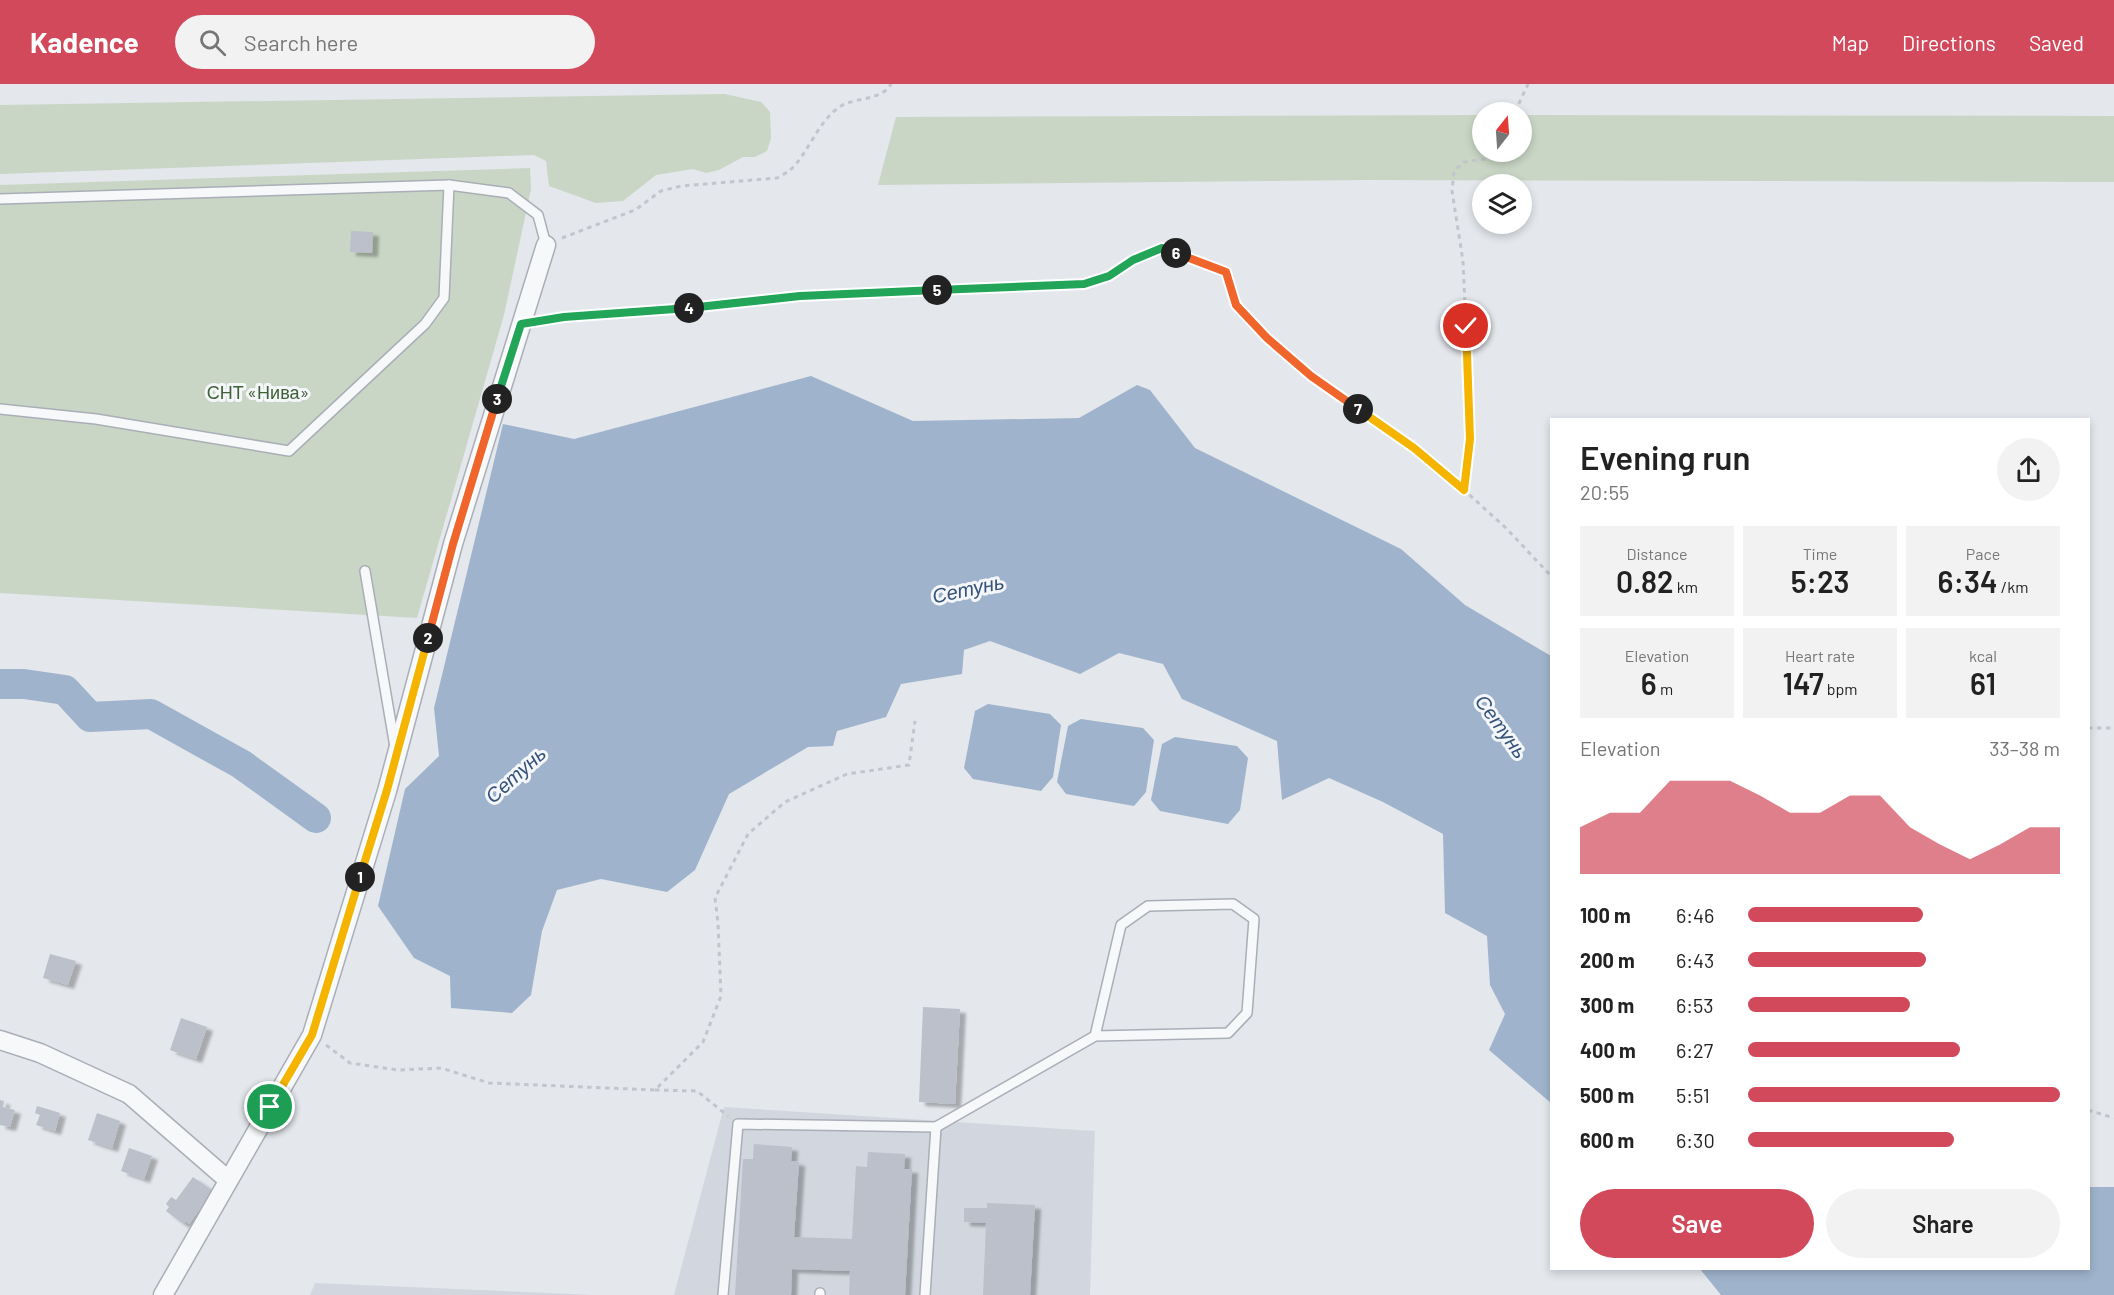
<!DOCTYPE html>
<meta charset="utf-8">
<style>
body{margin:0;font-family:Barlow,sans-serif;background:#f2f2f2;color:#222;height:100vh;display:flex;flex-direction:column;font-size:22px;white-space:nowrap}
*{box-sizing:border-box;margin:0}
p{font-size:20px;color:#767676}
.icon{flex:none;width:33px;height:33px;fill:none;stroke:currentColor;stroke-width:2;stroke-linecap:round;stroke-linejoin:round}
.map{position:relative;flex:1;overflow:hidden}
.sheet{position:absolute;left:1550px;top:334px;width:540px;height:852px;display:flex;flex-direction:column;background:#fff;border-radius:0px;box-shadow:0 3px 9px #0003}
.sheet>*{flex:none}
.needle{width:39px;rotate:17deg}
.tools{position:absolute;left:1472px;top:18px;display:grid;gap:12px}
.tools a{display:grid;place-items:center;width:60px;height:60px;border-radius:50%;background:#fff;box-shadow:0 3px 9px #0003;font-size:30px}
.pin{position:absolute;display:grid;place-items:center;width:51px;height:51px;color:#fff;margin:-26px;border:3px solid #fff;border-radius:50%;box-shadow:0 2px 6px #0007}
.km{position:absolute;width:30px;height:30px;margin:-15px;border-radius:50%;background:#222;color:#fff;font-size:16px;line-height:30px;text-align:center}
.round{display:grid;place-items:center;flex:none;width:63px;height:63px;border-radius:32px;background:#f2f2f2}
.head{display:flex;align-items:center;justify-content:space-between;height:102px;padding:0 30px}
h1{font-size:33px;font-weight:600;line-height:45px}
.stats{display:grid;grid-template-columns:repeat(3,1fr);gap:9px;height:102px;padding:6px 30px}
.stats div{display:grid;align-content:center;border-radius:0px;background:#f2f2f2;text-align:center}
.stats b{font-size:30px;font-weight:600}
.stats small{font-size:16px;font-weight:400}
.stats p{font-size:16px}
.chart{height:168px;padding:12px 30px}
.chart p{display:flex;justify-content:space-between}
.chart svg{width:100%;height:108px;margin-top:6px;fill:#d1495b;opacity:.7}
.action{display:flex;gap:12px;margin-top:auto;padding:12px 30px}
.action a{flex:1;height:69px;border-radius:36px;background:#d1495b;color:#fff;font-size:24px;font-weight:600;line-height:69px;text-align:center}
.action a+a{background:#f2f2f2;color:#222}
ul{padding:0 30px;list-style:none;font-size:20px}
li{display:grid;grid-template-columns:96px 72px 1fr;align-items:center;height:45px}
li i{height:15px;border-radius:8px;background:#d1495b}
header{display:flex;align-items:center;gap:36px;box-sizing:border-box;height:84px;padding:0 30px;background:#d1495b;color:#fff}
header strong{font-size:28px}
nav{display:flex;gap:33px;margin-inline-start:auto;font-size:21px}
.search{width:420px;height:54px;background:#f2f2f2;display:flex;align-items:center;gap:15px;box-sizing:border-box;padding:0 21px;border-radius:33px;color:#767676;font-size:22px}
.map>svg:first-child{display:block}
.built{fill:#d2d6de}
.green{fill:#c9d6c5}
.water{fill:#9fb4cc}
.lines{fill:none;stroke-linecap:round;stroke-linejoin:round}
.river{stroke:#9fb4cc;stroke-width:30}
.building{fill:#bbc0ca;filter:url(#shadow)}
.service-casing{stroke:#a9aeb7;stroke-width:12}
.minor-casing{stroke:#a9aeb7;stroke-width:21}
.path{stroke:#c2c5cb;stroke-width:3;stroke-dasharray:4.5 4.5;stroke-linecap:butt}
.service{stroke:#f7f8fa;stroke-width:9}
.minor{stroke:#f7f8fa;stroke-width:18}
.split-1-casing{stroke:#fff;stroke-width:12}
.split-2-casing{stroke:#fff;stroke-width:12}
.split-3-casing{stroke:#fff;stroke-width:12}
.split-4-casing{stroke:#fff;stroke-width:12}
.split-5-casing{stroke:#fff;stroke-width:12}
.split-6-casing{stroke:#fff;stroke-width:12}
.split-7-casing{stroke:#fff;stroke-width:12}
.split-8-casing{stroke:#fff;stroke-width:12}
.split-1{stroke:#f5b400;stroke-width:8}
.split-2{stroke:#f5b400;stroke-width:8}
.split-3{stroke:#f0652b;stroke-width:8}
.split-4{stroke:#22a559;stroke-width:8}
.split-5{stroke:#22a559;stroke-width:8}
.split-6{stroke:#22a559;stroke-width:8}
.split-7{stroke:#f0652b;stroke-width:8}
.split-8{stroke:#f5b400;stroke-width:8}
.labels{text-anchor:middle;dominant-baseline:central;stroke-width:6;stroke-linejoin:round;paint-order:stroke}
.park-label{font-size:18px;fill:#3f6138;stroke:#f4f6f9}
.water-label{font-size:20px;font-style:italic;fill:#34527a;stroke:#f4f6f9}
</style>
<header>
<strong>Kadence</strong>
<div class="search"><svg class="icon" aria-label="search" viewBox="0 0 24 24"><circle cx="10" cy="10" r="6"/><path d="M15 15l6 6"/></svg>Search here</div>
<nav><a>Map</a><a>Directions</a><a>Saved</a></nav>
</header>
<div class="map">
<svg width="2114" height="1211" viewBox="0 0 2114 1211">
<defs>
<filter id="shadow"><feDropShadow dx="6" dy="4" stdDeviation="1.5" flood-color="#0004"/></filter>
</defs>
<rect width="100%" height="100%" fill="#e4e7ec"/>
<g class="built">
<path d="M724 1023 1095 1047 1090 1211H674Z"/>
<path d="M315 1199 595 1211H310Z"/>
</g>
<g class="green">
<path d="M725 10 761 18 770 28 771 54 767 67 755 73H743L719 86 706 89 693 85 656 91 623 117 596 119 549 102 546 77 534 71 0 90V21Z"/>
<path d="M1482 31V68H1521V31L2114 32V98L1366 96 878 101 896 33Z"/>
<path d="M530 84 531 105 504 231 417 534 0 509V101Z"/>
</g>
<g class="water">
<path d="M811 292 913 337 1079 334 1137 301 1150 306 1195 364 1401 465 1465 521 1551 572V1019L1489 966 1505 930 1490 901 1487 852 1445 829 1443 750 1383 718 1329 694 1282 716 1277 657 1182 615 1163 580 1119 569 1080 590 990 557 964 566 962 590 901 600 886 633 837 647 833 662 808 663 729 710 695 786 667 808 601 795 557 806 542 847 531 911 512 929 451 924 450 892 414 874 378 822 405 705 439 672 434 624 503 340 574 355Z"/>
<path d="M988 620 1050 630 1061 641 1053 693 1041 707 973 695 964 684 975 627Z"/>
<path d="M1081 635 1143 644 1154 656 1146 708 1134 722 1066 710 1057 698 1068 642Z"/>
<path d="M1175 653 1237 662 1248 674 1240 726 1228 740 1160 727 1151 716 1162 660Z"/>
<path d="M2088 1103H2114V1211H1721L1700 1185H2088Z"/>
</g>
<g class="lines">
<path class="river" d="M0 600H24L65 606 90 633 151 630 241 680 316 734"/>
</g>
<g class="building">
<path d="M351 147 373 148 372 169 350 168Z"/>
<path d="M50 870 76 877 68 901 43 894Z"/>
<path d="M923 923 960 925 955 1020 919 1018Z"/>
<path d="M181 934 207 943 196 975 170 966Z"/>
<path d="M0 1016 4 1017 3 1023 15 1026 10 1043 0 1041Z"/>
<path d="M37 1022 60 1029 55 1047 36 1041 40 1031 35 1029Z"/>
<path d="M97 1029 120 1037 112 1064 88 1056Z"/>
<path d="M754 1060 792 1063 791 1077 799 1078 794 1153 852 1155 856 1082 867 1083 868 1068 905 1070 904 1085H912L905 1211H849L850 1187 792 1185 791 1211H735L743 1075H753Z"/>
<path d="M129 1064 152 1072 144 1095 121 1087Z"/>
<path d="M193 1093 213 1107 189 1140 186 1137 183 1140 166 1127 169 1123 166 1120 171 1113 176 1116Z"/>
<path d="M987 1119 1035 1121 1030 1211H983L986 1139 964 1138V1124H987Z"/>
</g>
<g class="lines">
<g class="service-casing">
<g id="service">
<path d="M0 115 449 101 509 109 538 131 546 161"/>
<path d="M0 325 96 335 289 367 425 240 444 214 449 101"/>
<path d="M365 487 395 663"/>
<path d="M936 1043 1095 952 1228 949 1247 929 1254 835 1233 820 1148 822 1121 841 1095 952"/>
<path d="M723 1211 738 1040 936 1043 925 1211"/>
<path d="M820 1211V1209"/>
</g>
</g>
<g class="minor-casing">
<g id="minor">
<path d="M0 956 40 969 129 1010 228 1096"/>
<path d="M163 1211 312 951 387 707 453 460 546 161"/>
</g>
</g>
<g class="path">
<path d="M1515 28 1528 0"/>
<path d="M562 154 635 126 661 107 681 102 777 94C781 92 786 89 789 87 808 71 818 36 841 22 856 13 881 17 891 0"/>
<path d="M541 236 564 233 645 228 800 212 1084 200C1112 191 1135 175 1162 164L1200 177 1226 188 1236 221 1267 254 1311 292 1414 364 1464 406 1506 444 1551 492"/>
<path d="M1464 406 1470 355 1469 307 1463 177 1452 107 1454 87 1464 78 1492 74 1496 68"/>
<path d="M2088 644H2114"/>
<path d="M326 961 350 979 398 986 441 984 489 999 655 1006 703 958 721 912 718 839 715 814 748 750 785 718 847 690 909 681 915 637"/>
<path d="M655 1006 697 1007 728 1032"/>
<path d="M2088 1026 2114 1034"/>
</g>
<use href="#service" class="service"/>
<use href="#minor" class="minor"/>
</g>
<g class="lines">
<g class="split-1-casing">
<path id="split-1" d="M270 1023 312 951 360 793"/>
</g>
<g class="split-2-casing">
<path id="split-2" d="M360 793 387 706 428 554"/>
</g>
<g class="split-3-casing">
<path id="split-3" d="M428 554 453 460 497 315"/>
</g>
<g class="split-4-casing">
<path id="split-4" d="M497 315 521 240 564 233 689 224"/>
</g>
<g class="split-5-casing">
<path id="split-5" d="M689 224 800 212 937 206"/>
</g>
<g class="split-6-casing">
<path id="split-6" d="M937 206 1084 200 1109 192 1133 176 1162 164 1176 169"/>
</g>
<g class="split-7-casing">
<path id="split-7" d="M1176 169 1226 188 1236 221 1267 254 1311 292 1358 325"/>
</g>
<g class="split-8-casing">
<path id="split-8" d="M1358 325 1414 364 1464 406 1470 355 1466 242"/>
</g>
<use href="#split-1" class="split-1"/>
<use href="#split-2" class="split-2"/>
<use href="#split-3" class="split-3"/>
<use href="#split-4" class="split-4"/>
<use href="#split-5" class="split-5"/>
<use href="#split-6" class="split-6"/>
<use href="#split-7" class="split-7"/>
<use href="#split-8" class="split-8"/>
</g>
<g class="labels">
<g class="park-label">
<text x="258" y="308">СНТ «Нива»</text>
</g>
<g class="water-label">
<text transform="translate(968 504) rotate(-12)">Сетунь</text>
<text transform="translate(1502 642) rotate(54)">Сетунь</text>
<text transform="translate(515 690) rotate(-42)">Сетунь</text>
</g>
</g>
</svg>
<div class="tools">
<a><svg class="needle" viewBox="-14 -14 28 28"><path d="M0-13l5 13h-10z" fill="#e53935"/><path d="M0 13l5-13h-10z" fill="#767676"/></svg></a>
<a><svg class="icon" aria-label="layers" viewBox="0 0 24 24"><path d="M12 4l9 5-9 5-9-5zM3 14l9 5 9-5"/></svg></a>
</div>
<div class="pin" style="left:270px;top:1023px;background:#1e9e55"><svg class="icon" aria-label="arrive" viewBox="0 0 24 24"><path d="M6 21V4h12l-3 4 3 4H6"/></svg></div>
<div class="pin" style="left:1466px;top:242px;background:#d93025"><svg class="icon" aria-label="check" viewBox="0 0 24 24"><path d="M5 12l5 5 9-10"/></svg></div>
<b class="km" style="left:360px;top:793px">1</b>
<b class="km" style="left:428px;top:554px">2</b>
<b class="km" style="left:497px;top:315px">3</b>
<b class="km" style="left:689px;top:224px">4</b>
<b class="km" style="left:937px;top:206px">5</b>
<b class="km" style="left:1176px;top:169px">6</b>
<b class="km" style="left:1358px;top:325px">7</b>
<section class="sheet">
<div class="head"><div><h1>Evening run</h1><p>20:55</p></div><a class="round"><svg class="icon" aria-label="share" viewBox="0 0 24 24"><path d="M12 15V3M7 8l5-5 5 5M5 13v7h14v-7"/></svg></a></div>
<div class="stats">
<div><p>Distance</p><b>0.82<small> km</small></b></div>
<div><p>Time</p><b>5:23</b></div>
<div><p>Pace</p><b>6:34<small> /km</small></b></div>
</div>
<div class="stats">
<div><p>Elevation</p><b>6<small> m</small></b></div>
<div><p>Heart rate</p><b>147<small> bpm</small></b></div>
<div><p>kcal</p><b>61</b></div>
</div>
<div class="chart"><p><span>Elevation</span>33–38 m</p>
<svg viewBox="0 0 160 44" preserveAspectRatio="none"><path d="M0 44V25L10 19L20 19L30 6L40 6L50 6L60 12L70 19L80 19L90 12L100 12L110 25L120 32L130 38L140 32L150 25L160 25V44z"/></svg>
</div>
<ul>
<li><b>100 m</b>6:46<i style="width:56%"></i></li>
<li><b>200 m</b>6:43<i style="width:57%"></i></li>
<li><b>300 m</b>6:53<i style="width:52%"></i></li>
<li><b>400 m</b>6:27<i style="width:68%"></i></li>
<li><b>500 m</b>5:51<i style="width:100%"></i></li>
<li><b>600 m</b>6:30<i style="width:66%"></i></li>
</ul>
<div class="action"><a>Save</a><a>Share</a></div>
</section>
</div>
